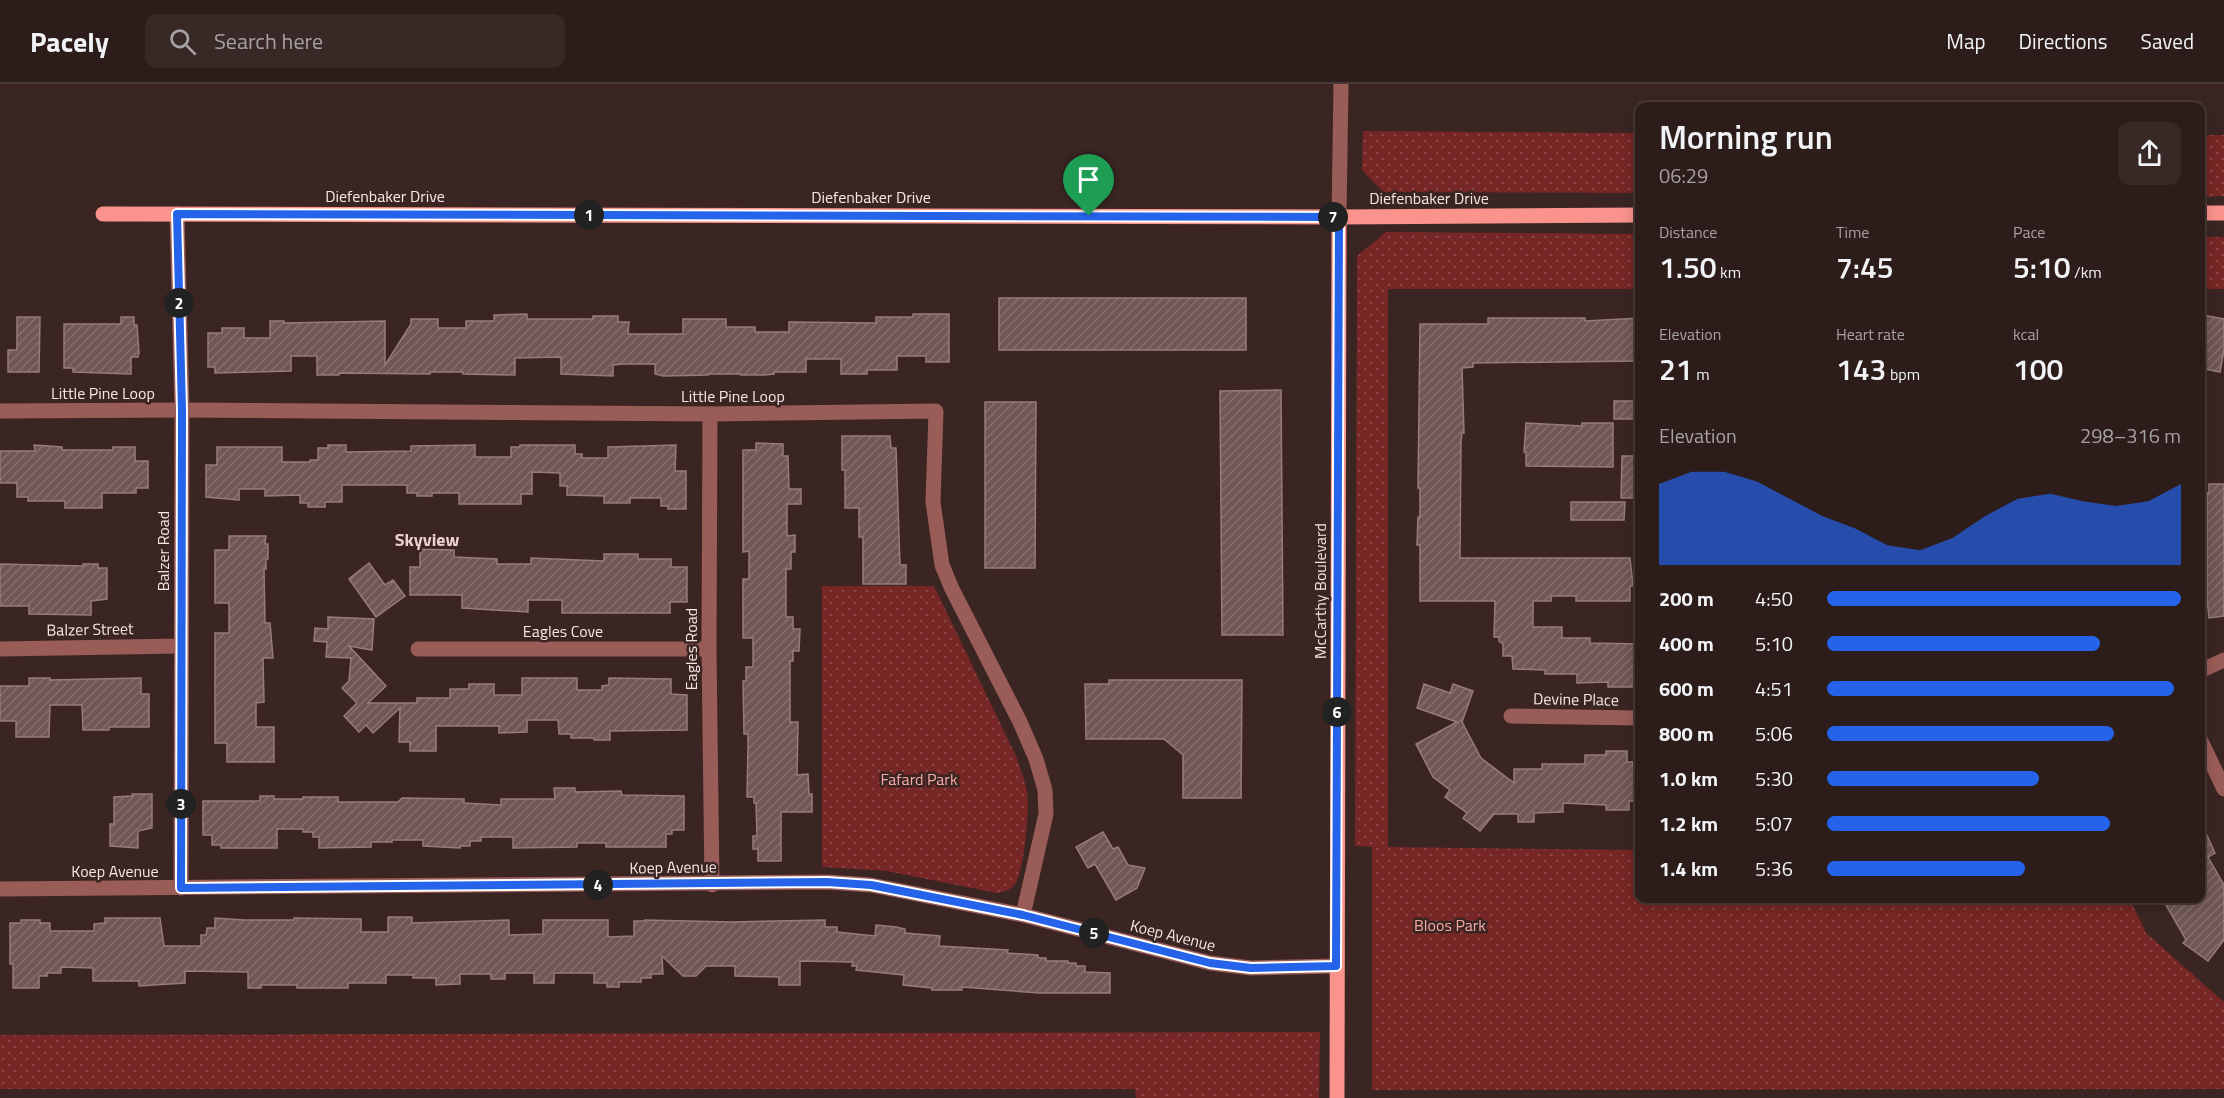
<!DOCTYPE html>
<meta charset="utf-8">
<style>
body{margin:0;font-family:"Titillium Web",sans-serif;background:#382927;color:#f1f3f6;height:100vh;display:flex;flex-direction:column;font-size:22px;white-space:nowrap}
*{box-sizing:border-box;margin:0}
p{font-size:20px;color:#a6a1a2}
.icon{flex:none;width:33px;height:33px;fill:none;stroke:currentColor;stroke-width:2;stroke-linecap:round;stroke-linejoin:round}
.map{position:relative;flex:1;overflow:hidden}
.drawer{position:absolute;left:1635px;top:18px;width:570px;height:801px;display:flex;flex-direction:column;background:#2c1c1a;border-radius:12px;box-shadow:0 3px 15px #0003,0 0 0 2px #483a39}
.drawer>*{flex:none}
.pin{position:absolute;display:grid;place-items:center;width:51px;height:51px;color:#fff;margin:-62px -26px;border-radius:50% 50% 50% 0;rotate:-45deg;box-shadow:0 0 6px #0007}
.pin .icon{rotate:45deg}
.km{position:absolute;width:30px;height:30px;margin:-15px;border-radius:50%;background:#222;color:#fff;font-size:16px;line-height:30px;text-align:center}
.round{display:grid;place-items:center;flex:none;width:63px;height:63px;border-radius:12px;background:#382927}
.summary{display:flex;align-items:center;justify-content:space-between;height:102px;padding:0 24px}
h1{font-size:33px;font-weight:600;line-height:45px}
.stats{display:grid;grid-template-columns:repeat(3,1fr);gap:9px;height:102px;padding:6px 24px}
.stats div{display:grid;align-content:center}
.stats b{font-size:30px;font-weight:600}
.stats small{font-size:16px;font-weight:400}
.stats p{font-size:16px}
.chart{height:168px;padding:12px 24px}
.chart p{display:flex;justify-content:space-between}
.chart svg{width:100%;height:108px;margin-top:6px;fill:#2563eb;opacity:.7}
ul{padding:0 24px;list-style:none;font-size:20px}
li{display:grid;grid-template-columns:96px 72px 1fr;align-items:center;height:45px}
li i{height:15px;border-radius:8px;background:#2563eb}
header{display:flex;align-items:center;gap:36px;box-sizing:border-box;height:84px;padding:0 30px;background:#2c1c1a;border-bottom:2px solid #483a39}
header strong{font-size:28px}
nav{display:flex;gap:33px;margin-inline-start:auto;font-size:21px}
.search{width:420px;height:54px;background:#382927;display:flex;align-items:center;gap:15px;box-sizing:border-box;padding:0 21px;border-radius:12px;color:#a6a1a2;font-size:22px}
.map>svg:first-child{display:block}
.grass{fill:url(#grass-dots)}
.building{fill:url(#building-hatch);stroke:#977c79;stroke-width:1.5}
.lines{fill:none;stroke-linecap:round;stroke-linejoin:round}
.minor{stroke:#9a5c57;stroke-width:15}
.major{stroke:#f9938b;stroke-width:15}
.route-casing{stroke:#fff;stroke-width:12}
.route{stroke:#2563eb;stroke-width:8}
.labels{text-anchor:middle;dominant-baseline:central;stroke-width:5;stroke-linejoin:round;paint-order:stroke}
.street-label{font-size:16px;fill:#f5e5e4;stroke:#3a2523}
.park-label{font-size:16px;fill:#f6aaa2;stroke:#3a2523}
.neighbourhood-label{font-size:18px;font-weight:bold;fill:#eed1cd;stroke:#3a2523}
</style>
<header>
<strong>Pacely</strong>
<div class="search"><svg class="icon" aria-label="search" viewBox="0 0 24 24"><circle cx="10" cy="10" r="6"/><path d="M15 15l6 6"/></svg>Search here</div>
<nav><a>Map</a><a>Directions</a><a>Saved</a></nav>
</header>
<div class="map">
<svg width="2224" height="1014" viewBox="0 0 2224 1014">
<defs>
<pattern id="grass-dots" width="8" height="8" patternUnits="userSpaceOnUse" patternTransform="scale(1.5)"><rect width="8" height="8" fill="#762624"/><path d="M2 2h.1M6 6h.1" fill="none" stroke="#8a4544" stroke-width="1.8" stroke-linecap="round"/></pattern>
<pattern id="building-hatch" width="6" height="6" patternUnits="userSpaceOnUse" patternTransform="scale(1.5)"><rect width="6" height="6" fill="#705754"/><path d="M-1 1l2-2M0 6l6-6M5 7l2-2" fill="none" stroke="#856f6c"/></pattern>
</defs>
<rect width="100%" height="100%" fill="#3a2523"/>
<g class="grass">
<path d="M1363 47 1639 49V109L1383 108 1362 86Z"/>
<path d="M2201 51H2224V112L2201 113Z"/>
<path d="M1386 148 1640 150 1639 205H1388V763L1639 766 1640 814 2130 815 2146 849 2224 918V1005L1372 1006V763L1355 762 1357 172Z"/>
<path d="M2200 153H2224V205H2201Z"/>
<path d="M822 502H934L1016 672C1020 684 1025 696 1027 708 1030 725 1024 782 1017 797 1013 805 1005 808 997 809L886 787 822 783Z"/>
<path d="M1320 948 1319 1014H1136L1135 1005H0V951Z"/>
</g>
<g class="building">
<rect x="999" y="214" width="247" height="52"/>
<path d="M527 230V235H593V232H618V238H629L628 250H683V235H726V243H755V248H789V238L876 239V233H913V230H949V278H926V272H897V286H867V290H841V275H806V288H774V290L764 291H741V290H708V291L663 292 655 290V280H623L613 281V292L561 290V273L515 274V291L463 290V288H430V290L339 289V291H317V272H291V287L215 289V283H208V249H222V244H244V254H270V237H284V239L385 237V281L411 240V235H438V244H466V237H494V231Z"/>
<path d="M2203 231 2224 235V266L2220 288 2200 284V248Z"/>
<path d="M17 233H40L39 288H8V266H17Z"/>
<path d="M121 233H134V241H137L139 269 138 273H131V290L73 288V284H64V240H121Z"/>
<path d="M1488 234H1585V237L1640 234V277L1473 279V283L1462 284 1464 349H1462L1461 356 1460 474H1630L1633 502H1630V517H1576V512H1551V517H1533V543H1562V554H1590V559L1640 560V603H1608V598L1577 599V590H1545V586L1513 585 1512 572H1503V560L1499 557V553H1494L1495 517H1420V461H1417L1418 433H1420V404H1418L1420 240H1488Z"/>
<path d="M1281 306 1283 551H1222L1220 307Z"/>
<rect x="1614" y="317" width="26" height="18"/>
<path d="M985 318H1036L1035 484H985Z"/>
<path d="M1526 339 1582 342V339H1613V383L1526 382V368H1524Z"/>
<path d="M842 352H890L891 364H896L900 481H906V500H863V453H859V424H845V386H842Z"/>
<path d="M756 359 783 360V372H788L789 405H801V420H787V452L795 451V468H791V485H786V533H793V545H800L799 567H793V577H790V638H798L797 691 808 690 809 710H812V728H781V777H758V765H753V752H757L756 719H754V713H747L748 660V650H744L743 597H746V583H753V554H743V495H749V467L743 468V366H756Z"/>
<path d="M34 361 62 363V366H113V363H135V377H148V404H136V409H102V424H65V417H28V413H17V399H0V367H35Z"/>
<path d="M328 361H346V368L411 367V362L475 361V373H511V363H520V361H575V370H582V374H608V363L676 361 675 387H686V425H668V422H661V414H630V419H604V412L567 411V402H560V389L532 388V410H521V420H459V409H432V412H417V409H407V401H342V418H325V423H308V419H300V411L265 412V405H239V416L206 413V381H217V363H282V378H310V376H318V364H328Z"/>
<path d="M1622 372H1640V414H1621Z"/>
<path d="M2209 400H2224V532L2209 534 2207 514V409H2209Z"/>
<path d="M1571 418H1625L1624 436H1571Z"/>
<path d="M229 452H266L265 460H268V475H266V485H264L265 539H270L273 574H263L264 618 256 619V643H274V678H227V659H215V549H229V519H215V466H229Z"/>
<path d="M420 465 454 466V473L497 475V480H531V474L604 477V470H638V475H671V483H687V518H670V529H562V516H528V528L462 524V511H410V483H420Z"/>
<path d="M369 479 385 501 393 496 405 512 376 533 349 495Z"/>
<path d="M0 480 83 482V480H98V484H107V515L91 517V531L29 530V522H0Z"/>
<path d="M328 533 374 535 372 566 349 562 386 602 368 619H417V614H450V605H469V600H494V611H522V594H577V606H602V602L609 601V594L671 595V610L687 611V646L610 647V656H594V654H571V650H559L558 636H527V648L499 649V642H436V667H410V658H399L400 624 373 649 366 641 359 648 344 632 357 619 342 604 349 597 351 574 326 573 327 558 314 557 315 544 328 545Z"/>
<path d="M29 594H50V596L141 594V610H149V643H109V646H83L82 621H50L49 653H16V637H0V602H29Z"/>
<path d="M1109 596H1242L1241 714H1183V671L1164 655H1086L1085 600H1109Z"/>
<path d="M1424 600 1450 609 1453 600 1473 607 1462 638 1481 674 1514 699V685H1542V680H1585V671H1606V667H1627V678H1633V682H1636V692H1640V717H1629V726H1606V721L1563 719V728L1534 729V738H1518V730H1494L1480 747 1463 734 1467 729 1445 713 1450 706 1433 693 1416 660 1457 638 1417 624Z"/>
<path d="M554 704H575V708L621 707 622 711 684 712V746H672V750H666V763H606V759H577V763L513 764V753H481V757H470V762H460V764L423 762V756H392V758H371V763L319 764V753H313V748H303V745H277V764H221V761H212V751H203V717H260V712H274V715H303V713H338V718H398L402 714 464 715V719L501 721V715H555Z"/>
<path d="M132 710H152V744L138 747V764L110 762V740H114V713L132 712Z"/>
<path d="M2200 736 2215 769 2208 773 2224 801V856L2208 877 2183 859 2186 856 2166 821 2177 814H2200Z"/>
<path d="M1103 748 1113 765 1118 763 1128 781 1145 784 1137 804 1116 816 1095 780 1088 784 1076 763Z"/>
<path d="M388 833H412V839L509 836V851L543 850V836H608V853L634 852V837H645V836L731 838 825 836V843H837V848L875 852 876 841 896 843 905 845V849L940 852 939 862 1008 866 1007 869 1038 871V874H1046V877H1068V879H1076V882H1085V888L1110 889V909H1039L962 903V906H932V904L903 901 904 891 856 886 857 882H852L853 878 800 877V901H779V893L735 892V882H706L696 892H683L662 872 663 890H651V894H641V898H619V903H607V899H594V889H554V899H534V889H505V895H491V890H460V900L436 901V894H413V891H386V899H348V904H297V901H261V904H248V888L185 887V899L139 902V897H93V884L61 883V889H47V892H39V904H13V880H10V839H21V836H40V839H50V847H94V840L105 839V834H160L164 862H201V851H206L207 844H215V834L244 836H294V834L361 835V848H388Z"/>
</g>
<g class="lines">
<g class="minor">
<path d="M177 130 182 326 181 804"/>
<path d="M1339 133 1341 0"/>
<path d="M0 327 182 326 710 330 936 327 933 418 942 481 952 505 1020 638 1036 675 1045 706 1046 730 1023 831"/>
<path d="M710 330 709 565 712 801"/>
<path d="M0 565 180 562"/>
<path d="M418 565H709"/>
<path d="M2200 587 2224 576"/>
<path d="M1511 632 1640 634"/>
<path d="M2200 655 2224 705"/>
<path d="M0 805 827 798 871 801 1023 831 1210 879 1251 884 1336 882"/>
</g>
<g class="major">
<path d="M2200 129H2224"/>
<path d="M103 130 1339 133 1640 131"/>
<path d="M1337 1014 1339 133"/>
</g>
</g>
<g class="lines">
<g class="route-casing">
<path id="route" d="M177 130 1339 133 1336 882 1251 884 1210 879 1023 831 871 801 827 798 181 804 182 326Z"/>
</g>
<use href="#route" class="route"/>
</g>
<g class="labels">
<g class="street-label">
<text x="385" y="112">Diefenbaker Drive</text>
<text x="871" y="113">Diefenbaker Drive</text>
<text x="1429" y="114">Diefenbaker Drive</text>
<text x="103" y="309">Little Pine Loop</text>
<text x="733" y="312">Little Pine Loop</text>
<text transform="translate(163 467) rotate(-90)">Balzer Road</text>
<text transform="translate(1320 507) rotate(-90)">McCarthy Boulevard</text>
<text transform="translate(90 545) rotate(-1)">Balzer Street</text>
<text x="563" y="547">Eagles Cove</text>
<text transform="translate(691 565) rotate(-90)">Eagles Road</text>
<text transform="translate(1576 615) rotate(1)">Devine Place</text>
<text transform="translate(673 783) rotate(-1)">Koep Avenue</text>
<text x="115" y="787">Koep Avenue</text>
<text transform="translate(1173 851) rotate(14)">Koep Avenue</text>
</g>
<g class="park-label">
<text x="919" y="695">Fafard Park</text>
<text x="1450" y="841">Bloos Park</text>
</g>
<g class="neighbourhood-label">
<text x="427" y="455">Skyview</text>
</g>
</g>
</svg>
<div class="pin" style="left:1089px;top:132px;background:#1e9e55"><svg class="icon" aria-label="arrive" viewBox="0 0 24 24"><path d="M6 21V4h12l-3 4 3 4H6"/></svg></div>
<b class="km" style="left:589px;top:131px">1</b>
<b class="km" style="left:179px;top:219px">2</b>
<b class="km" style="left:181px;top:720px">3</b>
<b class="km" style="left:598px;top:801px">4</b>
<b class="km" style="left:1094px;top:849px">5</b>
<b class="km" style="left:1337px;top:628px">6</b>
<b class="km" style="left:1333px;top:133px">7</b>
<section class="drawer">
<div class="summary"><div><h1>Morning run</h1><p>06:29</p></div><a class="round"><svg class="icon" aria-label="share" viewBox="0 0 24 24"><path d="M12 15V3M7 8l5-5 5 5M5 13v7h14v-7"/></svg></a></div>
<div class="stats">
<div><p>Distance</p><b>1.50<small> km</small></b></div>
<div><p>Time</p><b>7:45</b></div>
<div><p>Pace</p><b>5:10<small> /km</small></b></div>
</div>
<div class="stats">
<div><p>Elevation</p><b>21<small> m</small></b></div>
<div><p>Heart rate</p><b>143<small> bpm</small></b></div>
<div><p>kcal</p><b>100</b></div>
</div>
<div class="chart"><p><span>Elevation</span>298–316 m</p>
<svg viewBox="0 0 160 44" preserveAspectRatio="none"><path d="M0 44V11L10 6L20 6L30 10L40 17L50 24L60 29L70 36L80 38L90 33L100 24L110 17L120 15L130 18L140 20L150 18L160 11V44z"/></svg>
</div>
<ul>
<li><b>200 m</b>4:50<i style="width:100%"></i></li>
<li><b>400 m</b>5:10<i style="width:77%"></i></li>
<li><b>600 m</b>4:51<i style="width:98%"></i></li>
<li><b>800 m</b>5:06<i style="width:81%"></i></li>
<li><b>1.0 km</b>5:30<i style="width:60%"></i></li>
<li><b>1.2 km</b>5:07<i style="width:80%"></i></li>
<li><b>1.4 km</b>5:36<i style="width:56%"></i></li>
</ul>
</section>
</div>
